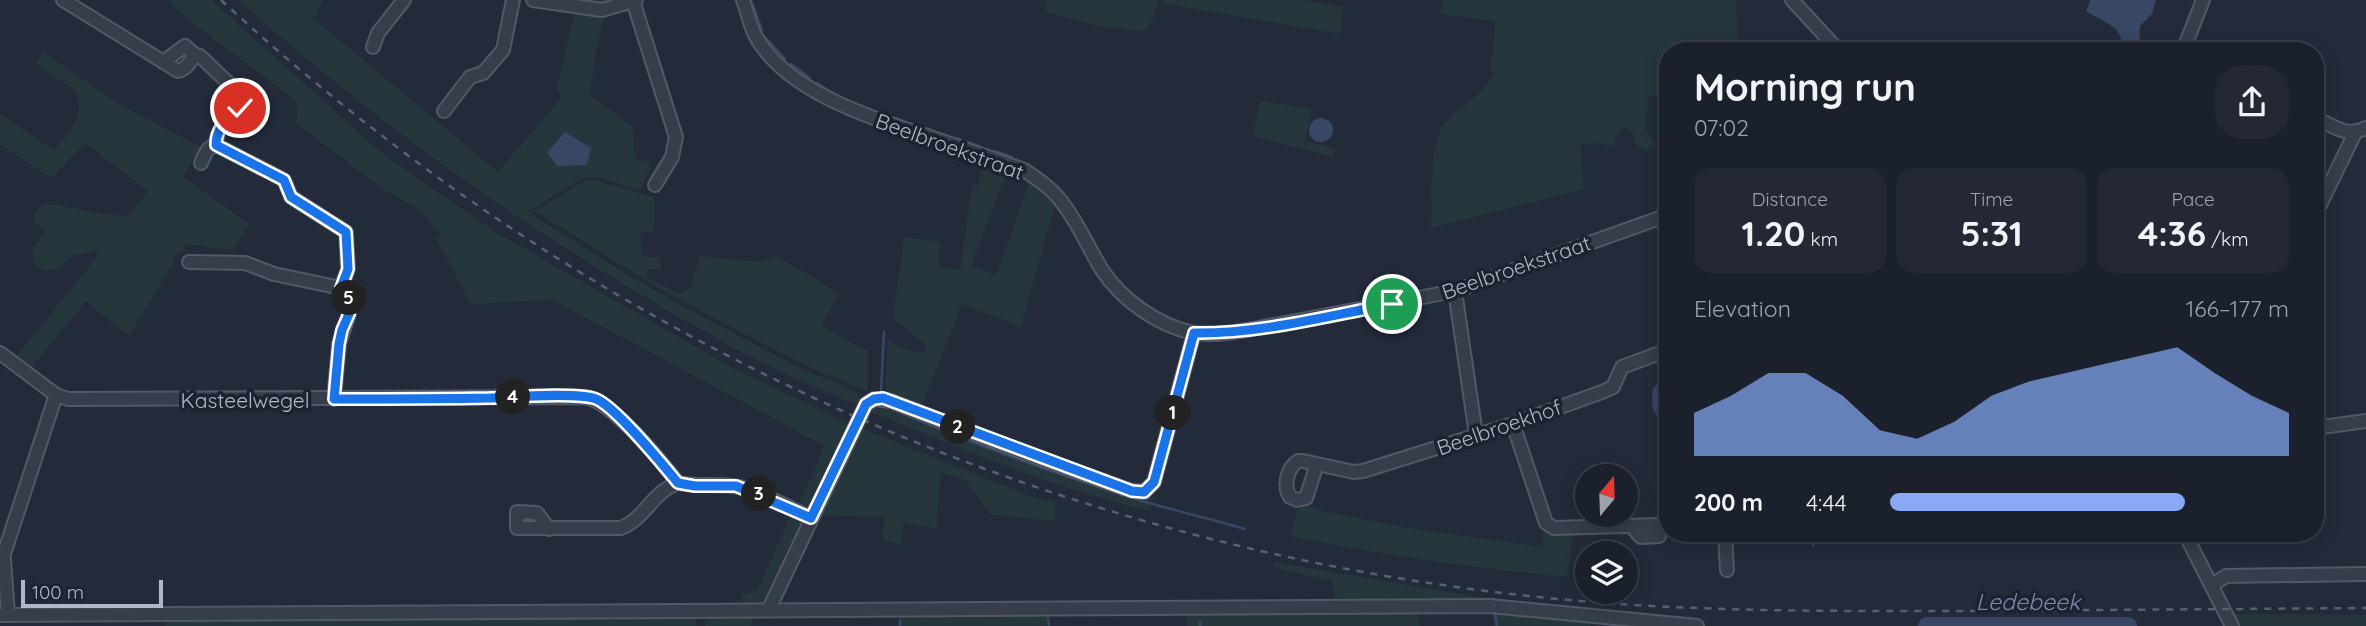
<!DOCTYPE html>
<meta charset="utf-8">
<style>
body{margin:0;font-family:Quicksand,sans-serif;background:#232834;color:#f1f3f6;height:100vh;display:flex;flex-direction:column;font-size:26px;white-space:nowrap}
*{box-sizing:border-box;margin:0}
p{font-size:23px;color:#9fa3a9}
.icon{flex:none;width:38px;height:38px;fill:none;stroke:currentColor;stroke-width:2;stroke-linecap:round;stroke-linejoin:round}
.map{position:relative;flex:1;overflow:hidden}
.side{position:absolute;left:1659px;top:42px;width:665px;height:500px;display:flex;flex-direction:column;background:#1a202c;border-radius:28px;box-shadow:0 4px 18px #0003,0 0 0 2px #383e48}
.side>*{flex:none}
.needle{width:46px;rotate:19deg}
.controls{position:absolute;left:1575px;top:464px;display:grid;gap:14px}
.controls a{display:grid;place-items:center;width:63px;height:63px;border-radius:50%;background:#1a202c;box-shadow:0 4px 18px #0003,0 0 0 2px #383e48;font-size:35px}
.scale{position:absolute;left:21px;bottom:18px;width:142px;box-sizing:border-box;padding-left:7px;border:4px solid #b2b8c7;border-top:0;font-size:19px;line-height:24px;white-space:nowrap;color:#b2b8c7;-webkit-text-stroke:5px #1c2230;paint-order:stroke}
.pin{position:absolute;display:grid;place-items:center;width:60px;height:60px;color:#fff;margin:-30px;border:4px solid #fff;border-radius:50%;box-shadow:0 2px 7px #0007}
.km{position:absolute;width:35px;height:35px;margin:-18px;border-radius:50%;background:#222;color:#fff;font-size:19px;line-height:35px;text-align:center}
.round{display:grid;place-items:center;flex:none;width:74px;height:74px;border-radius:28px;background:#232834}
.summary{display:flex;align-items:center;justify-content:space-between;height:119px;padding:0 35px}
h1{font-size:38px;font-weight:800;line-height:52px}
.metrics{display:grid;grid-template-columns:repeat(3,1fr);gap:10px;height:119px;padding:7px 35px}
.metrics div{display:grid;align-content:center;border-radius:18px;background:#232834;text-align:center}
.metrics b{font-size:35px;font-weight:800}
.metrics small{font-size:19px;font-weight:400}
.metrics p{font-size:19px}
.chart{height:196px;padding:14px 35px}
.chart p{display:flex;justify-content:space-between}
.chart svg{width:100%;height:126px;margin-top:7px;fill:#87a9f6;opacity:.7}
ul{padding:0 35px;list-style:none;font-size:23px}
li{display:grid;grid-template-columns:112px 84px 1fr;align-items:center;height:52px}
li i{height:18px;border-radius:9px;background:#87a9f6}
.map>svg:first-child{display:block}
.green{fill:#25373c}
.water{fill:#384764}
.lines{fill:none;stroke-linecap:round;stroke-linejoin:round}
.stream{stroke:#384764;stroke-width:2.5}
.river{stroke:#384764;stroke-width:18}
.minor-casing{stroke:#525866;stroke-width:16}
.minor{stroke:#363d4b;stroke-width:12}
.rail{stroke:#586172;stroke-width:2.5;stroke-dasharray:7 7;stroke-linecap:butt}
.route-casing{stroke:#fff;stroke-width:14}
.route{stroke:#1a73e8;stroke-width:9}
.labels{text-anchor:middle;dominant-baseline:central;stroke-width:7;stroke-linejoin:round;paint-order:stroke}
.street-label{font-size:21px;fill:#b2b8c7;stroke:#1c2230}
.water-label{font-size:23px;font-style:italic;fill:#7a8cae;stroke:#1c2230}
</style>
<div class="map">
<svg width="2366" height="626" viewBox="0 0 2366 626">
<rect width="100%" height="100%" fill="#232b3b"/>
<g class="green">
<path d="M167 0H211L384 155 494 231 731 367 851 425 819 496 807 508 798 506 825 446 553 300 471 304 436 239 441 235 417 208 384 190 296 123 298 102 191 22Z"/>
<path d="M238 0H323L314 19 498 172 562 97 557 90 577 2 569 0H614L611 14 603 16 589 94 633 127 635 158 651 164 641 191 598 177 583 178 529 211 520 200C533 219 556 229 575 242 646 288 721 327 796 366 818 377 844 381 862 399L859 406C777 373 700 331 625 285 486 202 359 107 238 0Z"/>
<path d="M1047 0H1158L1153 20 1147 29 1139 31 1093 25 1045 12Z"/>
<path d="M1163 0H1303L1343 7 1340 34 1162 3Z"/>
<path d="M1443 0H1736L1738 45H1724V51H1668V96H1649L1645 128 1655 145 1646 151C1636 146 1634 143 1633 132L1624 126 1616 137 1613 146 1597 143 1580 144 1584 189 1431 228C1433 199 1427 138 1449 118 1466 103 1483 94 1495 73L1490 71 1496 21 1439 14Z"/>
<path d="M43 52 116 102 200 147 183 177 249 224 233 250 186 244 182 253 174 254 172 265 129 336 86 301 29 370 15 358 97 257V251L74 255 58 269 43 271 33 261V250L45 231 34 222V214L43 204C73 205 99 217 129 215L148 191 85 143 51 178 0 144V113L54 151C65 137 88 113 76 93 70 84 45 71 36 64Z"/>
<path d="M1260 101 1312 109 1305 141 1335 148 1333 157 1253 136Z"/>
<path d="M982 163 1007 172 971 266 996 275 1030 181 1039 187 1055 205 1021 326 962 304 921 408 885 394 888 340C899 347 911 354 924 352L928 347 893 318 904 237 941 242 938 267 960 270 972 184 979 185Z"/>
<path d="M585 181H597L654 197V231L640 233 642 257H660L662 269H648L647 279 682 294 691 287 700 256 762 262 776 256 839 293 821 326 868 351V391L818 371 710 316 653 285 535 211Z"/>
<path d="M879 401 1145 495 1153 499 1150 511C1053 488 962 449 869 411L871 405Z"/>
<path d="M858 427 1032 497 1055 502V521L991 515 965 480 941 472 936 528 903 523 902 544 883 541 884 517 817 516Z"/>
<path d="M1299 504 1313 507V509L1408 528 1542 547 1544 530 1573 534 1568 577C1474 568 1382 555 1290 536Z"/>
<path d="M791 515 804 522 767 604H746L742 601V595L757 591Z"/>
<path d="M1274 562 1490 599 1489 602H1334L1333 581 1273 567Z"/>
<path d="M1419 610 1420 626H1187L1186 615Z"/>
<path d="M1492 611 1589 621 1590 626H1494Z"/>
<path d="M2232 614 2366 615V626H2238Z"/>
<path d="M1046 615 1047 626H898L899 617Z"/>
<path d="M691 616 695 619 696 626H165V622L360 617Z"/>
<path d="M713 616H752L751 626H705L708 617Z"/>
</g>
<g class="water">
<path d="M2089 0H2156L2152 14 2140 26 2139 51H2122C2125 25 2102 22 2086 11L2090 2Z"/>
<circle cx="1321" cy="130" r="12"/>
<path d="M565 132 591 148 587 165 557 166 547 153Z"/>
<path d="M1659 383H1668V431L1667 423C1651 414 1651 405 1653 388Z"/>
</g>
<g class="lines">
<g class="stream">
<path d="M751 0 762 30"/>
<path d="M766 38 785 59"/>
<path d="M791 64 810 78"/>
<path d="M817 83 831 92"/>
<path d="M881 114 903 121"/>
<path d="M917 126 947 136"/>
<path d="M955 138 979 146"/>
<path d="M994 151 1012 157"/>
<path d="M881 391 884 332"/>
<path d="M886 406C969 443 1055 474 1142 501 1176 511 1211 519 1245 529"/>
<path d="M1813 545V534"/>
<path d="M1495 614 1497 626"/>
<path d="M1048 618 1049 626"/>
<path d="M1200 621V626"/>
<path d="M900 626V621"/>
</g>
<path class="river" d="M1927 626H2128"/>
<g class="minor-casing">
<g id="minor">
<path d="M63 0 178 71C186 69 192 62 193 53L185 46 163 62"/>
<path d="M533 0 602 10 636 0"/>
<path d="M743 0C747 11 750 25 755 35 786 93 875 119 933 138 963 148 994 159 1024 170 1039 180 1054 190 1064 205 1079 225 1089 249 1102 270 1122 300 1158 326 1194 333 1213 336 1234 332 1253 329L1455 291 1668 215"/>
<path d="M1792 0 1839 51"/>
<path d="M633 1 676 137 672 157 655 185"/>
<path d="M373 47 378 33 404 0"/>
<path d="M2183 51 2203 0"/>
<path d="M193 55 200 56 243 97C245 115 217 118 216 145L284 180 291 197 346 232 348 269 341 288 348 295 349 314 339 344 334 399"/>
<path d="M444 111 470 77 483 73 503 50 513 0"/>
<path d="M2315 118C2334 126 2346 138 2366 128"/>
<path d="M201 163C205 154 207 147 216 145"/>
<path d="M2315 215 2355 133"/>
<path d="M189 262 245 263 274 274 341 288"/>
<path d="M1455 291 1476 435"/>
<path d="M0 353 56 395 68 399 585 397C614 403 659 459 678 483 697 487 720 483 739 487 764 494 788 507 811 518"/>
<path d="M1513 424 1546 523 1554 528 1659 525V536L1641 537 1631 526"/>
<path d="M2315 428 2366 421"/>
<path d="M1317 464 1306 498 1297 500 1290 497C1283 486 1287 468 1298 461H1303L1354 472 1363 471 1513 424 1602 392 1613 387 1622 367 1668 350"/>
<path d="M549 529 537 513 517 512V528H621C644 520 653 491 678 483"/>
<path d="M1725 534 1727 570"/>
<path d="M2185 534 2232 626"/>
<path d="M1726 537 1761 534"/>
<path d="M4 559 8 615"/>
<path d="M0 566 56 395"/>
<path d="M2212 585 2226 576 2366 574"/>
<path d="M769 609 866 404 874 399 891 401 1022 452 1132 491 1144 492 1154 482 1194 333"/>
<path d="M0 615 1490 606 1697 626"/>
</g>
</g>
<use href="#minor" class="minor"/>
<path class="rail" d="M221 0C595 345 1062 554 1569 600 1699 612 1830 611 1961 611 2096 610 2231 609 2366 608"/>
</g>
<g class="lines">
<g class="route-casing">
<path id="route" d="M240 108C228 119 216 127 216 145L284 180 291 197 346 232 348 269 341 288 348 295 349 314 342 330 339 344 334 399C386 399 438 399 489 398 511 397 578 392 596 399 616 407 663 465 678 483L695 486H736L811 518 866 404 874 399 883 398 1132 491 1144 492 1154 482 1194 333C1260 334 1327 316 1392 304"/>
</g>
<use href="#route" class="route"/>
</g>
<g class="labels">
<g class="street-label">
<text transform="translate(950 146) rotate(20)">Beelbroekstraat</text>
<text transform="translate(1516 267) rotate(-19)">Beelbroekstraat</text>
<text x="245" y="400">Kasteelwegel</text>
<text transform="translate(1499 427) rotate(-19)">Beelbroekhof</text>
</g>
<g class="water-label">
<text x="2028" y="601">Ledebeek</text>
</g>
</g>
</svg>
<div class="controls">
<a><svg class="needle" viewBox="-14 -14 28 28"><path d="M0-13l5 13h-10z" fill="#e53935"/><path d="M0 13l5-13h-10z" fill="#9fa3a9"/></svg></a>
<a><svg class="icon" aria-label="layers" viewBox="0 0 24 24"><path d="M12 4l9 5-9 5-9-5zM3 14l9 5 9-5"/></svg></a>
</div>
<div class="scale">100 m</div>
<div class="pin" style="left:1392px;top:304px;background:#1e9e55"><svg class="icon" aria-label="arrive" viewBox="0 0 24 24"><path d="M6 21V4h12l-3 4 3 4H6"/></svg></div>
<div class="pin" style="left:240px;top:108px;background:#d93025"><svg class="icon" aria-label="check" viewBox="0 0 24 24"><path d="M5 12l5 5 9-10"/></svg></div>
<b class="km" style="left:1173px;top:413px">1</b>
<b class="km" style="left:958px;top:427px">2</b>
<b class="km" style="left:759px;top:494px">3</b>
<b class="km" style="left:513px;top:397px">4</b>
<b class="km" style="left:349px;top:298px">5</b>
<section class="side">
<div class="summary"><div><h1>Morning run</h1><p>07:02</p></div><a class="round"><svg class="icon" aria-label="share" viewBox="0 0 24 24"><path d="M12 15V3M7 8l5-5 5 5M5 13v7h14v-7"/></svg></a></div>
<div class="metrics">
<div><p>Distance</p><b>1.20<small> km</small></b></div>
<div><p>Time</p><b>5:31</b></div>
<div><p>Pace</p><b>4:36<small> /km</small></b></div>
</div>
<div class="chart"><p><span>Elevation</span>166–177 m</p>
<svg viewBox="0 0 160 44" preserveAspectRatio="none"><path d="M0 44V29L10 23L20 15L30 15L40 23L50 35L60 38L70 32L80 23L90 18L100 15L110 12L120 9L130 6L140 15L150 23L160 29V44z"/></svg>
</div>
<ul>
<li><b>200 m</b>4:44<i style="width:74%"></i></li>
</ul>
</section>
</div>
